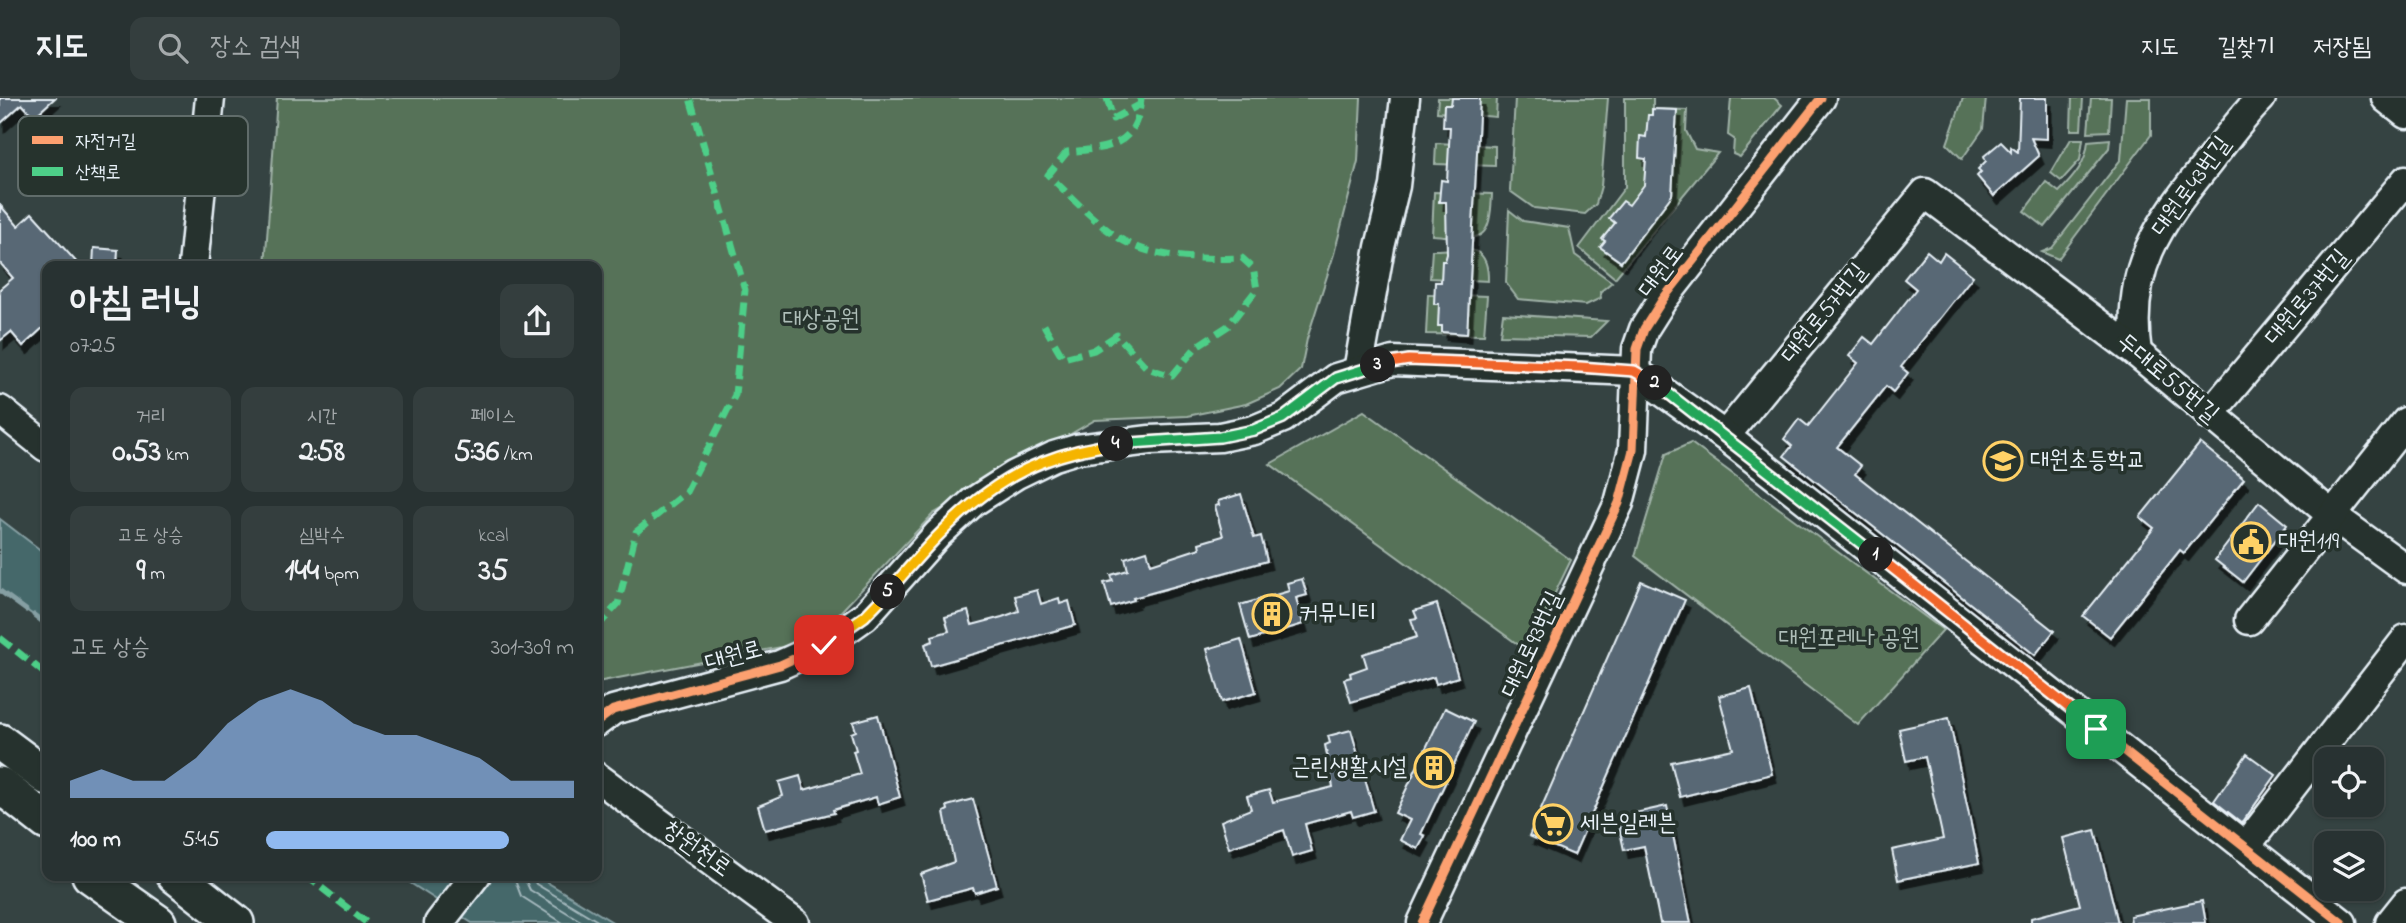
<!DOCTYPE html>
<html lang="ko">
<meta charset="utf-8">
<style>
body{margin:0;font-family:"Indie Flower","Poor Story",sans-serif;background:#343e3e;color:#f1f3f6;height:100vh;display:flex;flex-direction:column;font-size:26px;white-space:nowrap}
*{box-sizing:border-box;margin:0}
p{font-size:23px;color:#a5aaac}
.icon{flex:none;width:38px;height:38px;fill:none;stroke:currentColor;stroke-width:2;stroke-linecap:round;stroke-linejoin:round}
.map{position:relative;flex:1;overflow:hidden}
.drawer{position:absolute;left:42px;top:163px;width:560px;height:620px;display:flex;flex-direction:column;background:#283232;border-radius:14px;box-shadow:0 2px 5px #0004,0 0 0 2px #444d4d}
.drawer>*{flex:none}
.controls{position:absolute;left:2314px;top:649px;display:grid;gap:14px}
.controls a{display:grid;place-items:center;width:70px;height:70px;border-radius:14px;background:#283232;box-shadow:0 2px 5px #0004,0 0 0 2px #444d4d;font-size:35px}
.pin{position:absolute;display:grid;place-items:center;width:60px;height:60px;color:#fff;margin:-30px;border-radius:14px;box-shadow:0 4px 10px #0006}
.km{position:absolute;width:35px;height:35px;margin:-18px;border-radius:50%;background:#222;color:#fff;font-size:19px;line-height:35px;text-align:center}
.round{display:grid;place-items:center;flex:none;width:74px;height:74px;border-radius:14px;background:#343e3e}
.headline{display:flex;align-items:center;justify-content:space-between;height:119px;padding:0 28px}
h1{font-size:38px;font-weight:800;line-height:52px}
.metrics{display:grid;grid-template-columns:repeat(3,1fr);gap:10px;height:119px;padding:7px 28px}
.metrics div{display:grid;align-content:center;border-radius:14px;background:#343e3e;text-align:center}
.metrics b{font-size:30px;font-weight:800}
.metrics small{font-size:19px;font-weight:400}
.metrics p{font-size:19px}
.chart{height:196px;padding:14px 28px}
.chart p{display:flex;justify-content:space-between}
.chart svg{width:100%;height:126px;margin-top:7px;fill:#90b9f0;opacity:.7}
ul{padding:0 28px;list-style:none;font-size:23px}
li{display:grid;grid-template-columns:112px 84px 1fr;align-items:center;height:52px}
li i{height:18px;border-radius:9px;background:#90b9f0}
header{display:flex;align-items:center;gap:42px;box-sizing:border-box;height:98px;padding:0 35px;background:#283232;border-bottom:2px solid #444d4d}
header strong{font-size:33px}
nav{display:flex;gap:38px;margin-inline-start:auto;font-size:24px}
.search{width:490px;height:63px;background:#343e3e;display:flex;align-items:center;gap:18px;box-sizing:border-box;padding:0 24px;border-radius:14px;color:#a5aaac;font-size:26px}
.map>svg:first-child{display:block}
.green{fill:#577258;stroke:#a0b2a8;stroke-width:2}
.water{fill:#44686a;stroke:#869fa3;stroke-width:2}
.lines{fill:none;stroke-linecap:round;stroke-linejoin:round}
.shore{stroke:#a6babf;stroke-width:2}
.stream{stroke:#869fa3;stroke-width:5}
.building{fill:#586874;stroke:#e8f1f8;stroke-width:2;filter:url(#shadow)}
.minor-casing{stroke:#e8f1f8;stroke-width:33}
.major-casing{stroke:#e8f1f8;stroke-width:40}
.minor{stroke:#26332d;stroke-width:28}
.major{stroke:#26332d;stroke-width:35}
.quiet{stroke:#4dcf88;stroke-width:7;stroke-dasharray:14 7;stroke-linecap:butt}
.cycleway-casing{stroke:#26332d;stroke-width:13}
.cycleway{stroke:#fca06f;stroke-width:9}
.split-1-casing{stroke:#fff;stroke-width:14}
.split-2-casing{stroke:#fff;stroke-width:14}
.split-3-casing{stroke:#fff;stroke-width:14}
.split-4-casing{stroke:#fff;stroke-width:14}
.split-5-casing{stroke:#fff;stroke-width:14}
.split-6-casing{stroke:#fff;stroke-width:14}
.split-1{stroke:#f0652b;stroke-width:9}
.split-2{stroke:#22a559;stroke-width:9}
.split-3{stroke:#f0652b;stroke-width:9}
.split-4{stroke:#22a559;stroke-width:9}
.split-5{stroke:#f5b400;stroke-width:9}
.split-6{stroke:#f5b400;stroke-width:9}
.labels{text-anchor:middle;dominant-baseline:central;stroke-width:7;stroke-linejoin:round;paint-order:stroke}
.street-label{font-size:24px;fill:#e8f1f8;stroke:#26332d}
.park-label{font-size:24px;fill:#aebeb8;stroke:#26332d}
.poi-label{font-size:24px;fill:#e8f1f8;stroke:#26332d;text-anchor:start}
.key{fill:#26332d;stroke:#606c6a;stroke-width:2}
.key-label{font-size:19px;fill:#e8f1f8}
</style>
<header>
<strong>지도</strong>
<div class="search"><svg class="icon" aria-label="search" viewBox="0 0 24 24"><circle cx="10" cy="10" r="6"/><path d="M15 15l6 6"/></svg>장소 검색</div>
<nav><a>지도</a><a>길찾기</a><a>저장됨</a></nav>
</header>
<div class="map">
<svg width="2406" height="825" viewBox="0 0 2406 825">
<defs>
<filter id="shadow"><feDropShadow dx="4.5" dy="8" stdDeviation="0" flood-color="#0009"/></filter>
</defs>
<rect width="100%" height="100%" fill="#354342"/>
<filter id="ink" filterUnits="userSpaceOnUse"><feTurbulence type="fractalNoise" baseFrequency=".0143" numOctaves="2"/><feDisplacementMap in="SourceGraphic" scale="14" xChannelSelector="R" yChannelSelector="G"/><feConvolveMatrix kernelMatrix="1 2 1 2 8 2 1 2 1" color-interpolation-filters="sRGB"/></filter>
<g filter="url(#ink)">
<g class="green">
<path d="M277 0H1361L1358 63 1334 156 1307 241 1301 271 1280 291 1246 306 1187 318 1095 322 933 416 813 543 597 584V168H265Z"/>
<path d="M1438 0H1497L1496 19 1437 14Z"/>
<path d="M1515 0H1608L1601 88 1596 106 1585 116 1534 110 1510 93Z"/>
<path d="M1625 0H1653V11L1687 12 1686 33 1695 51 1718 55 1615 180 1579 150 1625 89Z"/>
<path d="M1731 0H1774L1782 7 1740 59 1733 56 1734 41 1728 37Z"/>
<path d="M1963 0H1986L1983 31 1962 61 1947 46Z"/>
<path d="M2072 0H2083L2081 32H2071Z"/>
<path d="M2091 0H2111L2109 33 2088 34Z"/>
<path d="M2126 0H2151V37L2058 161 2042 154 2052 150 2121 61Z"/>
<path d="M2071 41H2083L2080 62 2061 83 2051 75Z"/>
<path d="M2110 41 2109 50 2045 129 2024 113 2046 84 2059 94C2075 78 2086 65 2088 43Z"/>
<path d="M1436 45 1495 48V68L1435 66Z"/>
<path d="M1434 94 1492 96C1490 150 1478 140 1432 137Z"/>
<path d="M1509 112 1523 123 1569 130 1575 157 1612 184 1600 194 1601 200 1586 207 1518 201 1506 185Z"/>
<path d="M1432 152C1463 152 1489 142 1488 183L1430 180Z"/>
<path d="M1428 196 1487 198 1484 237 1426 236Z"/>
<path d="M1503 216 1607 223 1591 239 1500 237Z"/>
<path d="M1364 313 1571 462 1527 553 1270 366Z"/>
<path d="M1691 345 1943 532 1858 627 1635 458 1666 356Z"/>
</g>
<g class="water">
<path d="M0 421 47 457V527L0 493Z"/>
<path d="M398 777H535L614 825H472Z"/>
</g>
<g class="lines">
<g class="shore">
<path d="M513 777 521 798 563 825"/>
<path d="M523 777 530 792 584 825"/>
<path d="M532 777 536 786 601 825"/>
</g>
<g class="stream">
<path d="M0 493 26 512"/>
<path d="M34 517 47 527"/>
</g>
</g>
<g class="building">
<path d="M0 0H55L34 19 22 6 0 26Z"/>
<path d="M1452 0H1480L1467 236 1442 234V228H1438L1439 206H1434L1435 184H1441L1442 163H1445L1447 156 1446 104H1439L1441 82 1447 83 1450 29H1443L1444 7H1451Z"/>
<path d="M2020 0H2047V41L2031 40 2039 58 1994 98 1977 78 1981 74 1978 71 1986 63 1984 58 2001 44 2011 54V49L2018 54Z"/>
<path d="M1652 11 1677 12 1672 97 1621 164 1600 149 1605 143 1602 141 1615 125 1609 120 1623 103 1629 107 1644 87 1646 61 1639 60 1640 38 1646 39 1648 17H1652Z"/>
<path d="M0 107 18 128 32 115 80 168H47V226L23 248 11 234 0 243V191L13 180 0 165Z"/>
<path d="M94 150 118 152 117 168H93Z"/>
<path d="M1927 153 1939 163 1944 155 1973 178 1901 269 1908 275 1893 294 1886 288 1837 349 1861 368 1855 376 2054 533 2035 557 1784 358 1792 348 1784 341 1799 321 1808 328 1858 265 1849 258 1864 239 1873 246 1916 191 1904 181Z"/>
<path d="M2200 345 2244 381 2184 455 2180 452 2110 539 2083 518 2154 430 2140 419Z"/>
<path d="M1241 396 1254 440 1261 438 1267 463 1133 500 1134 502 1111 509 1104 485 1113 483 1111 477 1128 472 1125 460 1147 453 1151 466 1200 450 1199 445 1223 438 1215 408 1219 407 1218 403Z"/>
<path d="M2259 404 2287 427 2243 484 2215 462Z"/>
<path d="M1302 481 1307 497 1296 500 1303 526 1250 542 1240 507 1289 493 1287 485Z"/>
<path d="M1641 483 1685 502 1574 757 1529 738Z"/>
<path d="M1037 492 1041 506 1059 500 1060 506 1069 503 1075 527 931 568 925 546 933 543 932 538 949 533 945 519 968 513 972 527 1002 519 1019 513 1015 498Z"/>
<path d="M1437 506 1458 579 1436 586 1434 579 1351 604 1344 581 1351 579 1350 575 1367 569 1363 556 1417 539 1411 521 1417 520 1414 513Z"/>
<path d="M1241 541 1256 594 1222 604 1207 551Z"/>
<path d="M1751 590 1772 676 1680 699 1671 664 1733 651 1719 598Z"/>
<path d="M1445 610 1474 624 1421 736 1425 738 1418 751 1400 742 1410 722 1395 715Z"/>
<path d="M878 617 900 699 878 706 876 699 833 712 834 715 765 732 758 708 783 698 779 684 800 678 804 692 860 676 853 653 856 652 851 635 856 633 853 624Z"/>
<path d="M1949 620 1979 765 1898 782 1892 752 1943 741 1925 659 1906 663 1899 631Z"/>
<path d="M1351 632 1374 713 1353 719 1351 713 1305 726 1312 753 1292 759 1284 732 1229 750 1221 723 1251 711 1247 698 1269 692 1273 704 1333 689 1325 647 1330 645 1328 638Z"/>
<path d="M2247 656 2276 677 2242 725 2214 703Z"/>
<path d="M973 701 997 788 975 795 973 790 928 802 921 776 954 764 944 714 948 712 947 708Z"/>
<path d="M1667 708 1691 825H1660L1644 748 1624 752 1617 719Z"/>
<path d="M2095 732 2118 825H2031V820L2080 807 2063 740Z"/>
<path d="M2202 803 2206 825H2131L2130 818Z"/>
</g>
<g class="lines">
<g class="minor-casing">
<g id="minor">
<path d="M2386 0 2406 16"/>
<path d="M193 168 210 0"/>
<path d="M2137 255C2125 172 2157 128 2207 66 2224 44 2241 20 2261 0"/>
<path d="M1358 273 1380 149 1395 88 1405 0"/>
<path d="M0 312 46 349"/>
<path d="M2209 317 2406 82"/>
<path d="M1725 338 1925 95 2137 255 2333 418 2406 471"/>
<path d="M2249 522 2406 324"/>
<path d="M597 624 613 612 780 567 824 547 865 518 938 436 973 404 1015 377 1054 358 1077 351 1150 342 1220 339 1254 332 1283 320 1336 280 1393 263 1634 273 1725 338 2342 825"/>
<path d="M597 679 795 825"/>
<path d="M2245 749 2406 541"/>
<path d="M439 825 476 777"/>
<path d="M1422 825 1619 405 1633 352 1637 251 1644 231 1663 201 1821 0"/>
<path d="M2390 825 2406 805"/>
</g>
</g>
<g class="major-casing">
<g id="major">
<path d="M0 644 47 679"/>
<path d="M0 687 47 724"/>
<path d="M90 777 158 825"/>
<path d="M175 777 236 825"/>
</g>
</g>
<use href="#minor" class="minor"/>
<use href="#major" class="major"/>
<g class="quiet">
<path d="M1107 0 1113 21 1141 6"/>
<path d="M1044 227 1063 260 1094 252 1117 237 1147 270 1172 278 1197 248 1228 228 1257 191 1253 170 1242 160C1203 161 1150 162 1116 138 1091 121 1070 97 1048 77L1067 54C1108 50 1137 50 1141 0"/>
<path d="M597 529 618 506 636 434 686 394 735 297 745 192 690 0"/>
<path d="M0 540 47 577"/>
<path d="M305 777 367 825"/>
</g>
<g class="cycleway-casing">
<g id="cycleway">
<path d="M597 624 613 612 780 567 824 547 865 518 938 436 973 404 1015 377 1054 358 1077 351 1150 342 1220 339 1254 332 1283 320 1336 280 1393 263 1634 273 1725 338 2342 825"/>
<path d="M1422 825 1619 405 1633 352 1637 251 1644 231 1663 201 1821 0"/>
</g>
</g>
<use href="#cycleway" class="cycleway"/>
</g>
</g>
<g class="lines" filter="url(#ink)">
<g class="split-1-casing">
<path id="split-1" d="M1876 457 2096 631"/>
</g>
<g class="split-2-casing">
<path id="split-2" d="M1655 285 1876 457"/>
</g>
<g class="split-3-casing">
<path id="split-3" d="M1378 267 1409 262 1580 269 1634 273 1655 285"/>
</g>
<g class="split-4-casing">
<path id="split-4" d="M1116 346 1220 339 1254 332 1283 320 1336 280 1378 267"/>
</g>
<g class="split-5-casing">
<path id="split-5" d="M888 494C957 413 1006 360 1116 346"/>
</g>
<g class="split-6-casing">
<path id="split-6" d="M824 547 865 518 888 494"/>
</g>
<use href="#split-1" class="split-1"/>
<use href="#split-2" class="split-2"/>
<use href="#split-3" class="split-3"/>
<use href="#split-4" class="split-4"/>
<use href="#split-5" class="split-5"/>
<use href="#split-6" class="split-6"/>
</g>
<defs>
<g id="school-ring" transform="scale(2.0125)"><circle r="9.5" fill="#26332d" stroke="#ffd166" stroke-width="1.5"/><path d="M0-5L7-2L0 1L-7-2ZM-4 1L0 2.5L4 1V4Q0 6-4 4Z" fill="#ffd166"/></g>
<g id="civic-ring" transform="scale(2.0125)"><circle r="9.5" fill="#26332d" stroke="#ffd166" stroke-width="1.5"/><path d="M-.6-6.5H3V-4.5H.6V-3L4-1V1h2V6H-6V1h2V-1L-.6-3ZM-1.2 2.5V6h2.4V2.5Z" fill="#ffd166"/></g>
<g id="building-ring" transform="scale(2.0125)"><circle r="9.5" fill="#26332d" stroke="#ffd166" stroke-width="1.5"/><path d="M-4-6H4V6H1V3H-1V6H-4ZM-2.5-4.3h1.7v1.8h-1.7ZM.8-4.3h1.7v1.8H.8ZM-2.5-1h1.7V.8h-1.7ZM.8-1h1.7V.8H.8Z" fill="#ffd166"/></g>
<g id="supermarket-ring" transform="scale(2.0125)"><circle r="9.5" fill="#26332d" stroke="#ffd166" stroke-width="1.5"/><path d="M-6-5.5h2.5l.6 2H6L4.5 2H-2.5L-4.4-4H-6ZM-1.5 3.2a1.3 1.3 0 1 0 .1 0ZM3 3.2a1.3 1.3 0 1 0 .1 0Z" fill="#ffd166"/></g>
</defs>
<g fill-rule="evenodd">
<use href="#school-ring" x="2003" y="363"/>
<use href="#civic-ring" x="2251" y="444"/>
<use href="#building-ring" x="1272" y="516"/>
<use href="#building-ring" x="1434" y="670"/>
<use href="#supermarket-ring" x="1553" y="726"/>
</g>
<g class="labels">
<g class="street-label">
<text transform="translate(2192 89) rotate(-54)">대원로43번길</text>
<text transform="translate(1662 174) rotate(-53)">대원로</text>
<text transform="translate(2308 200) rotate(-50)">대원로37번길</text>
<text transform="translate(1825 216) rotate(-51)">대원로57번길</text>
<text transform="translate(2167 281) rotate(40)">두대로55번길</text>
<text transform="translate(1533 547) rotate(-65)">대원로93번길</text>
<text transform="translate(734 559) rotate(-15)">대원로</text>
<text transform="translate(696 752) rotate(36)">창원천로</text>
</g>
<g class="park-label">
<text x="821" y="222">대상공원</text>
<text x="1849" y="541">대원포레나 공원</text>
</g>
<g class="poi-label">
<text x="2030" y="363">대원초등학교</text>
<text x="2278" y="444">대원119</text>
<text x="1299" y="516">커뮤니티</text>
<text x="1407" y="670" text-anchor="end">근린생활시설</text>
<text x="1580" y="726">세븐일레븐</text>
</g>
</g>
<rect x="18" y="18" width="230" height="80" rx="10" class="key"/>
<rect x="32" y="38" width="31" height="8" fill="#fca06f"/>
<rect x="32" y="69" width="31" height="9" fill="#4dcf88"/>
<g class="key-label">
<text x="75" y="49">자전거길</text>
<text x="75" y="80">산책로</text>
</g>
</svg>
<div class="controls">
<a><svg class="icon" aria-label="locate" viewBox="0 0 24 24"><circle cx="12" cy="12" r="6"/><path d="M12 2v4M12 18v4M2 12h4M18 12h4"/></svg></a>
<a><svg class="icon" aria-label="layers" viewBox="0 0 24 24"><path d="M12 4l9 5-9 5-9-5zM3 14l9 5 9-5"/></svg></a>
</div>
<div class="pin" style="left:2096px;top:631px;background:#1e9e55"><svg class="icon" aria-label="arrive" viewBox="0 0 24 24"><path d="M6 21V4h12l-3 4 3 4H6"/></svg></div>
<div class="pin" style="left:824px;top:547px;background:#d93025"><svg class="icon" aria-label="check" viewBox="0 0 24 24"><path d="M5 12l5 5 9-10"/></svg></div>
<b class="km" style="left:1876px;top:457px">1</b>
<b class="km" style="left:1655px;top:285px">2</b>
<b class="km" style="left:1378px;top:267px">3</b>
<b class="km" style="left:1116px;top:346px">4</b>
<b class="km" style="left:888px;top:494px">5</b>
<section class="drawer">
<div class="headline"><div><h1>아침 러닝</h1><p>07:25</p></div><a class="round"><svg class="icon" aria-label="share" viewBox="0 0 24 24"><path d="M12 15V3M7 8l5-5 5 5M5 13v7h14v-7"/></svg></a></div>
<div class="metrics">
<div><p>거리</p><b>0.53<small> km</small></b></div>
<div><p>시간</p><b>2:58</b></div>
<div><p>페이스</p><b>5:36<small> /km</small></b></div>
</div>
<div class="metrics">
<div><p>고도 상승</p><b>9<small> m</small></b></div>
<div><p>심박수</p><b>144<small> bpm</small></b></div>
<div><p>kcal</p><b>35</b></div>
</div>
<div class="chart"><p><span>고도 상승</span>301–309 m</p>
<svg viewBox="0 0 160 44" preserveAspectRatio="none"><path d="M0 44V38L10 34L20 38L30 38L40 30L50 18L60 10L70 6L80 10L90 18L100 22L110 22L120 26L130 30L140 38L150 38L160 38V44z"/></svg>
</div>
<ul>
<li><b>100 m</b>5:45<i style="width:79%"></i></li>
</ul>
</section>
</div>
